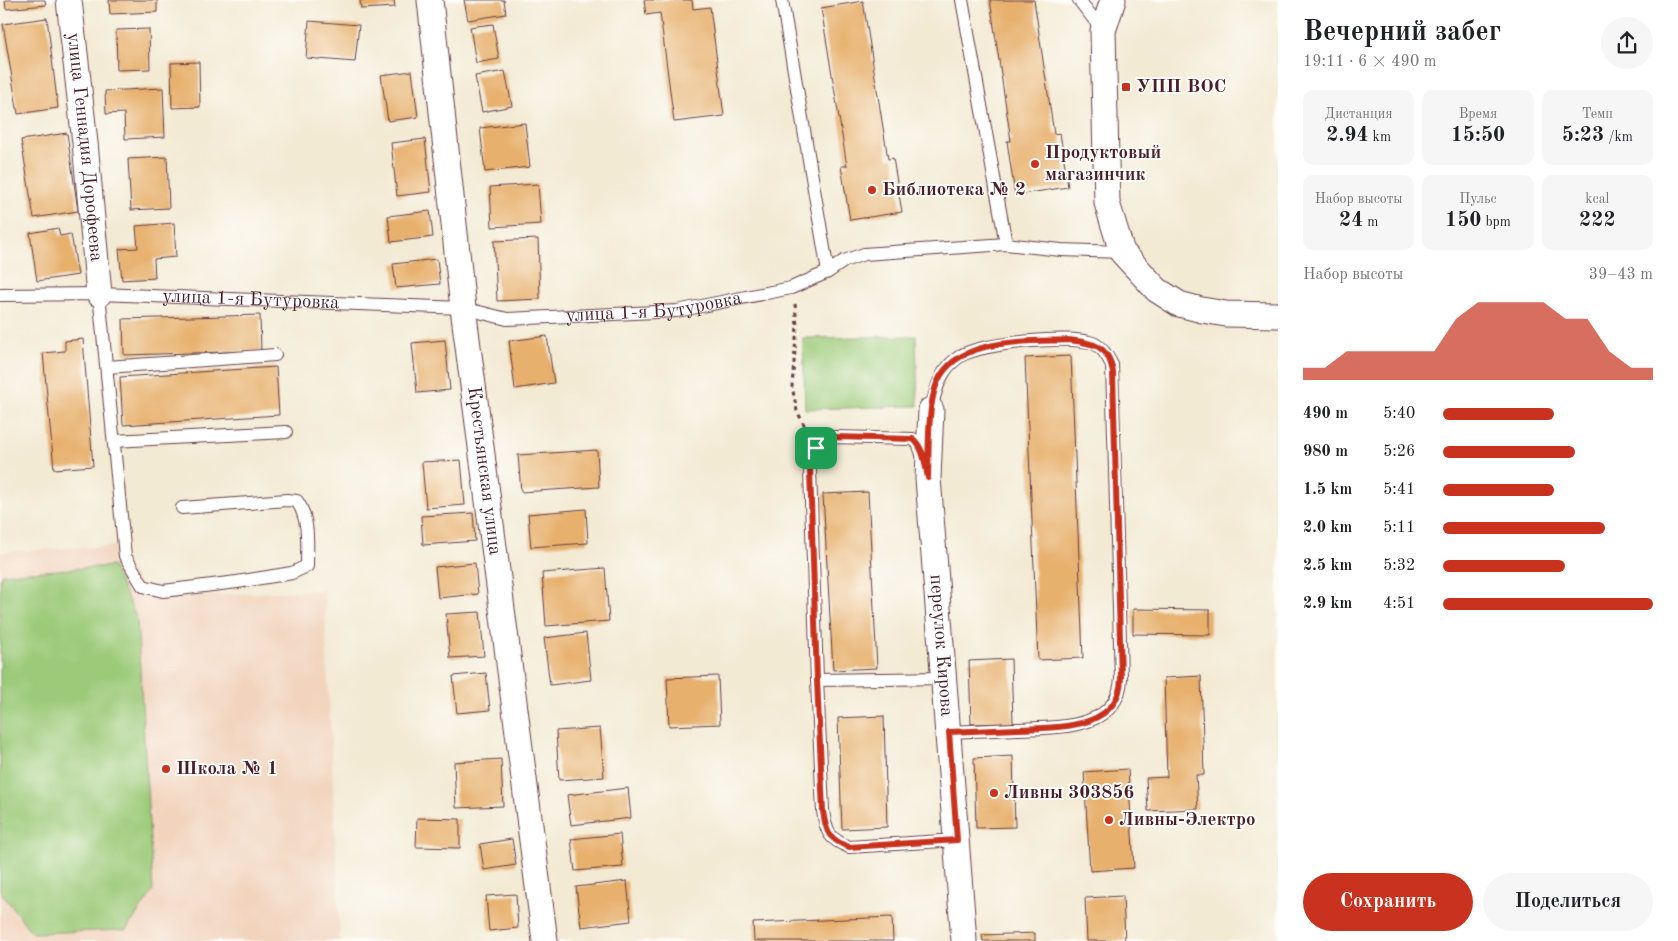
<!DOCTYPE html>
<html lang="ru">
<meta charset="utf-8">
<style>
body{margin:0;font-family:"Old Standard TT",serif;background:#f6f6f6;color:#202124;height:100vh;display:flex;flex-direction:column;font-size:19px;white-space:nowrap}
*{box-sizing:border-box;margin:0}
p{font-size:16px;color:#757577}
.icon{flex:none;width:28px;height:28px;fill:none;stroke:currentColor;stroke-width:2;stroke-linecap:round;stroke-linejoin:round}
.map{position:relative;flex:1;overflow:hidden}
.drawer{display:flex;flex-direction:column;background:#fff;width:400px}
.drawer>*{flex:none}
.pin{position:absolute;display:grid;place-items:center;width:42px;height:42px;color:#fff;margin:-21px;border-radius:10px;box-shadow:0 2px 8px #0006}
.round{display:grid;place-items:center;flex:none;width:52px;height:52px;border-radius:26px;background:#f6f6f6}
.head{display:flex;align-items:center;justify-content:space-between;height:85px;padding:0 25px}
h1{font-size:28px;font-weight:700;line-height:38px}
.stats{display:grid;grid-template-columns:repeat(3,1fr);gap:8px;height:85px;padding:5px 25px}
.stats div{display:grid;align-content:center;border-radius:10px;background:#f6f6f6;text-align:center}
.stats b{font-size:21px;font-weight:700}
.stats small{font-size:14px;font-weight:400}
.stats p{font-size:14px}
.chart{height:140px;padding:10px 25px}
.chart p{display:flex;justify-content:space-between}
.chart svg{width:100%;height:90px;margin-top:5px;fill:#c8321e;opacity:.7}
.button{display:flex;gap:10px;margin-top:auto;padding:10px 25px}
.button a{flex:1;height:58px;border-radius:30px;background:#c8321e;color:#fff;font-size:20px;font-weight:700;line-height:58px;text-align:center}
.button a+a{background:#f6f6f6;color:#202124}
ul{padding:0 25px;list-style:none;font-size:16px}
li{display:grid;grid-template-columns:80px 60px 1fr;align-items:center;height:38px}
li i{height:12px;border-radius:6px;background:#c8321e}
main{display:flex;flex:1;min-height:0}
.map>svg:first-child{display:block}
.built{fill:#f2d4be}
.green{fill:#9cca79;stroke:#737452}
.building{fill:#e7b06d}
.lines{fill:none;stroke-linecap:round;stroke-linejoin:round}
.lane-casing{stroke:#633d44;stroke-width:14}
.street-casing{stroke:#633d44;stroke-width:27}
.path{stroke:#633d44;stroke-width:3;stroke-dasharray:4 4;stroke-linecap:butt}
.lane{stroke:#fff;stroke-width:12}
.street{stroke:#fff;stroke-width:25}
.route-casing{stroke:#fff;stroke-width:10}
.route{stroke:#c8321e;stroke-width:6}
.poi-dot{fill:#c8321e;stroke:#fdfcf7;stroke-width:2}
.labels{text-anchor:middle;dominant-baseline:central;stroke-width:4;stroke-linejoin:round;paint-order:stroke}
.poi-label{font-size:19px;font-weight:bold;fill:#4a1f2b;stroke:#fdfcf7;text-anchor:start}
.street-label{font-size:19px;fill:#4a1f2b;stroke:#fdfcf7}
</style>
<main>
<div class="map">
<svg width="1278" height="941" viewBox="0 0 1278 941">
<rect width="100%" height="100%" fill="#fdfcf7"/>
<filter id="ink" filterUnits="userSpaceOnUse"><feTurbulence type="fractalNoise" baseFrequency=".02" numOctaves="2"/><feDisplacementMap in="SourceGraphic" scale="10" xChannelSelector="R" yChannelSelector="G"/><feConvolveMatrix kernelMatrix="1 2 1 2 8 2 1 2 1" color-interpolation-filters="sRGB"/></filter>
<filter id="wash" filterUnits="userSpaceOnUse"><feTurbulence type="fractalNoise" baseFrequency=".0096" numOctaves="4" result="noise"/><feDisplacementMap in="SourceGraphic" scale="20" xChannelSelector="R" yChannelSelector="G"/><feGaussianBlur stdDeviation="1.12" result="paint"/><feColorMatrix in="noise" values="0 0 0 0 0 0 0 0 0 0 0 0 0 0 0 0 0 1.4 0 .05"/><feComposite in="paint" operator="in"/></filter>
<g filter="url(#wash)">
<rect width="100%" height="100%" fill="#f3ead4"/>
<path class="built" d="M114 546 149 598 324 590 340 941H0V552Z"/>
<g class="green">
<path d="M916 336 918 406 805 409 803 338Z"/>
<path d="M112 566 137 619 153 891 126 930 32 933 0 891V580L2 574Z"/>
</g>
<g id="blocks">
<g class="building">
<path d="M5 0H45L46 5 6 9Z"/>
<path d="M109 0H157V12L110 14Z"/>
<path d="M360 0H394L395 7 361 9Z"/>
<path d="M464 0H504L506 14 468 20Z"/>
<path d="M644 0H692L693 9 710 7 724 116 674 122 660 13 646 15Z"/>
<path d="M990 0H1034L1054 134 1060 133 1068 187 1015 195 1007 141H1011Z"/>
<path d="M863 1 888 159 893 158 902 212 850 220 841 166H847L821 8Z"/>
<path d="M47 18 58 108 18 114 3 24Z"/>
<path d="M309 21 359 25 355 62 306 58Z"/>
<path d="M493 24 499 59 476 63 470 27Z"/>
<path d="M149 29 150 69 117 70 116 30Z"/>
<path d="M199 62 200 107 172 108 171 63Z"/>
<path d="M412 71 418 117 388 121 381 75Z"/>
<path d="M505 71 512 106 482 112 475 76Z"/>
<path d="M163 88 165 137 125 139 124 113 106 114 105 91Z"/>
<path d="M525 123 530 167 485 172 480 128Z"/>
<path d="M67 133 78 211 34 218 21 140Z"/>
<path d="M425 139 431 192 397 196 391 143Z"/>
<path d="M167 157 169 208 131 210 128 159Z"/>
<path d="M538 184 541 224 492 227 490 187Z"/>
<path d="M430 211 433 237 391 242 388 216Z"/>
<path d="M174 223 176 257 154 259 155 278 122 280 119 249 138 248 136 226Z"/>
<path d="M58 228 60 236 71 234 78 275 37 281 30 233Z"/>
<path d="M538 239 540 299 497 301 494 241Z"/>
<path d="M437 259 440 284 396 288 393 264Z"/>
<path d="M260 315 261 351 124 355 123 319Z"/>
<path d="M547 336 554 383 515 389 509 341Z"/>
<path d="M83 339 93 466 54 469 43 353 65 351V341Z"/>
<path d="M445 340 450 390 417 393 412 343Z"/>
<path d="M1071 356 1083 658 1038 660 1025 358Z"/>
<path d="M276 367 279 415 123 425 120 377Z"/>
<path d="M597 450 599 487 521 492 518 455Z"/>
<path d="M461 460 465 505 426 508 422 462Z"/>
<path d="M868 492 877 668 833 670 823 494Z"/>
<path d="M586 509 588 543 531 547 528 514Z"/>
<path d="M473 513 475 541 423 545 421 516Z"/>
<path d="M475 563 478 594 438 598 435 567Z"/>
<path d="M605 568 609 621 546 626 542 573Z"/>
<path d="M1133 609 1210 610V635L1133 634Z"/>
<path d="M480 612 484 656 450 658 446 614Z"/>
<path d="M586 633 591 680 550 685 544 638Z"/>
<path d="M1011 659 1013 723 971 724 969 661Z"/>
<path d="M486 673 490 710 457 713 453 676Z"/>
<path d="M718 676 720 724 669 726 667 678Z"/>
<path d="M1201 676 1204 775H1196L1198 809 1148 811 1146 778 1167 777 1164 678Z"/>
<path d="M884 716 887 827 842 829 838 718Z"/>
<path d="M600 728 604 777 559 780 556 731Z"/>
<path d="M1013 756 1015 827 976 828 974 758Z"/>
<path d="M501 759 503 806 456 808 454 762Z"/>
<path d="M1128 769 1134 868 1090 871 1084 772Z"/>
<path d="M628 788 631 818 571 825 567 795Z"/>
<path d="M417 818 460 819V848L416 847Z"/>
<path d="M620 834 623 867 575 871 571 839Z"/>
<path d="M512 839 516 865 484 870 480 844Z"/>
<path d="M627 881 631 921 581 927 576 887Z"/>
<path d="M516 894 518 928 489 931 486 896Z"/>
<path d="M1123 896 1125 941H1087L1085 898Z"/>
<path d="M892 917 893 941H754L753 923Z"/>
<path d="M1035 933V941H983L982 935Z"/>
</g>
</g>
</g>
<g filter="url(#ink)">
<use href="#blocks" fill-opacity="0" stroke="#633d44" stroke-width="1"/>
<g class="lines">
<g class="lane-casing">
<g id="lane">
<path d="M782 0 828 272"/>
<path d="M962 0 1006 244"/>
<path d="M1079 0 1103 31"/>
<path d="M99 294 125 556 143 586 163 591 237 582 292 573 307 566C307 544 310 520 297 501L287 500 182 508"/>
<path id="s1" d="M0 295 99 294 463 308 507 319 677 311 791 288 828 272 844 261 864 254 1006 244 1061 250 1122 252"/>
<path d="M107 367 275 355"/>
<path d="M931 410C936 388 941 367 962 355 983 343 1074 334 1095 344 1103 348 1108 357 1112 365L1121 678C1119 731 1055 727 1017 729 995 730 972 731 949 732"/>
<path d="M114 441 286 432"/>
<path d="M945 678 817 680 823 811C826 832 829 839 849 847L957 840"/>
<path d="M817 680 810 470C812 453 818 442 834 437L913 439 918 443 923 457"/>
</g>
</g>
<g class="street-casing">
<g id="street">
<path id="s2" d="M69 0 85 143 99 294"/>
<path id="s3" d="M430 0 463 308 545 941"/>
<path d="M1113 0 1103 31 1107 203 1122 252 1157 290 1179 304 1202 310 1226 314 1278 315"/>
<path id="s4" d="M931 410 928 478 964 941"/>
</g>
</g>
<path class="path" d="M795 304 797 326 792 386 797 411 809 434"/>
<use href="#lane" class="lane"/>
<use href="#street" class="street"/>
</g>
</g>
<g class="lines" filter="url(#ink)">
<g class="route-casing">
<path id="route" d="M1068 340C1092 343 1109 344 1113 373L1121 678C1120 731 1055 727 1017 729 995 730 972 731 949 732L957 840 849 847C828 839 826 832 823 811L817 680 810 470C812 453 818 442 834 437L913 439C924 448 925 464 928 478 929 450 927 408 937 383 956 337 1027 342 1068 340Z"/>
</g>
<use href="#route" class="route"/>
</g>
<g class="poi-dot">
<rect x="1121" y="82" width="10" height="10" rx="2.5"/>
<circle cx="1035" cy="164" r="5"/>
<circle cx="872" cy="190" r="5"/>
<circle cx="166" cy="769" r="5"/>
<circle cx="994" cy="793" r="5"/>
<circle cx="1109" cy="820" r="5"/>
</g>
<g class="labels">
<g class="poi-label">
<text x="1136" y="87">УПП ВОС</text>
<text x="1045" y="153">Продуктовый<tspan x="1045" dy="22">магазинчик</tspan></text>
<text x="882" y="190">Библиотека № 2</text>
<text x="176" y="769">Школа № 1</text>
<text x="1004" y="793">Ливны 303856</text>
<text x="1119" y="820">Ливны-Электро</text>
</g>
<g class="street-label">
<text stroke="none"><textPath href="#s2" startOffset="148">улица Геннадия Дорофеева</textPath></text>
<text stroke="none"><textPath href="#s1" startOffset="251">улица 1-я Бутуровка</textPath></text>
<text stroke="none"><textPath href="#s1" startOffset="656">улица 1-я Бутуровка</textPath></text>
<text stroke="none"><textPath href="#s3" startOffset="474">Крестьянская улица</textPath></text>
<text stroke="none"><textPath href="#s4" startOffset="236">переулок Кирова</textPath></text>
</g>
</g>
</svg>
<div class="pin" style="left:816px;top:448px;background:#1e9e55"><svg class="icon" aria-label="arrive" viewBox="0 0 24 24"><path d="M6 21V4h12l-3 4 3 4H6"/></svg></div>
</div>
<section class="drawer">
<div class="head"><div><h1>Вечерний забег</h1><p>19:11 · 6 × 490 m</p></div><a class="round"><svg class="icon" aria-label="share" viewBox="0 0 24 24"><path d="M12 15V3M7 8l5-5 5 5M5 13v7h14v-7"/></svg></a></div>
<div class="stats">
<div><p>Дистанция</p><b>2.94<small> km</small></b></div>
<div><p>Время</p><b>15:50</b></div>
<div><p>Темп</p><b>5:23<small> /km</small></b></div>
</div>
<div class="stats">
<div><p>Набор высоты</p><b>24<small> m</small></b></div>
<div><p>Пульс</p><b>150<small> bpm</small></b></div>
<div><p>kcal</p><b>222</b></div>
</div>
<div class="chart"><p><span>Набор высоты</span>39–43 m</p>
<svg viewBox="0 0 160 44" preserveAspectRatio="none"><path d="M0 44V38L10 38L20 30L30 30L40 30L50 30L60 30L70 14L80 6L90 6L100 6L110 6L120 14L130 14L140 30L150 38L160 38V44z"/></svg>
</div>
<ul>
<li><b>490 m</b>5:40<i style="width:53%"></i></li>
<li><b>980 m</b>5:26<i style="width:63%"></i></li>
<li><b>1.5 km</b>5:41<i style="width:53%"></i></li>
<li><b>2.0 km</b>5:11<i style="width:77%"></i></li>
<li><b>2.5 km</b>5:32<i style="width:58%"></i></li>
<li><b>2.9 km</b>4:51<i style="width:100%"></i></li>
</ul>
<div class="button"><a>Сохранить</a><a>Поделиться</a></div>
</section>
</main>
